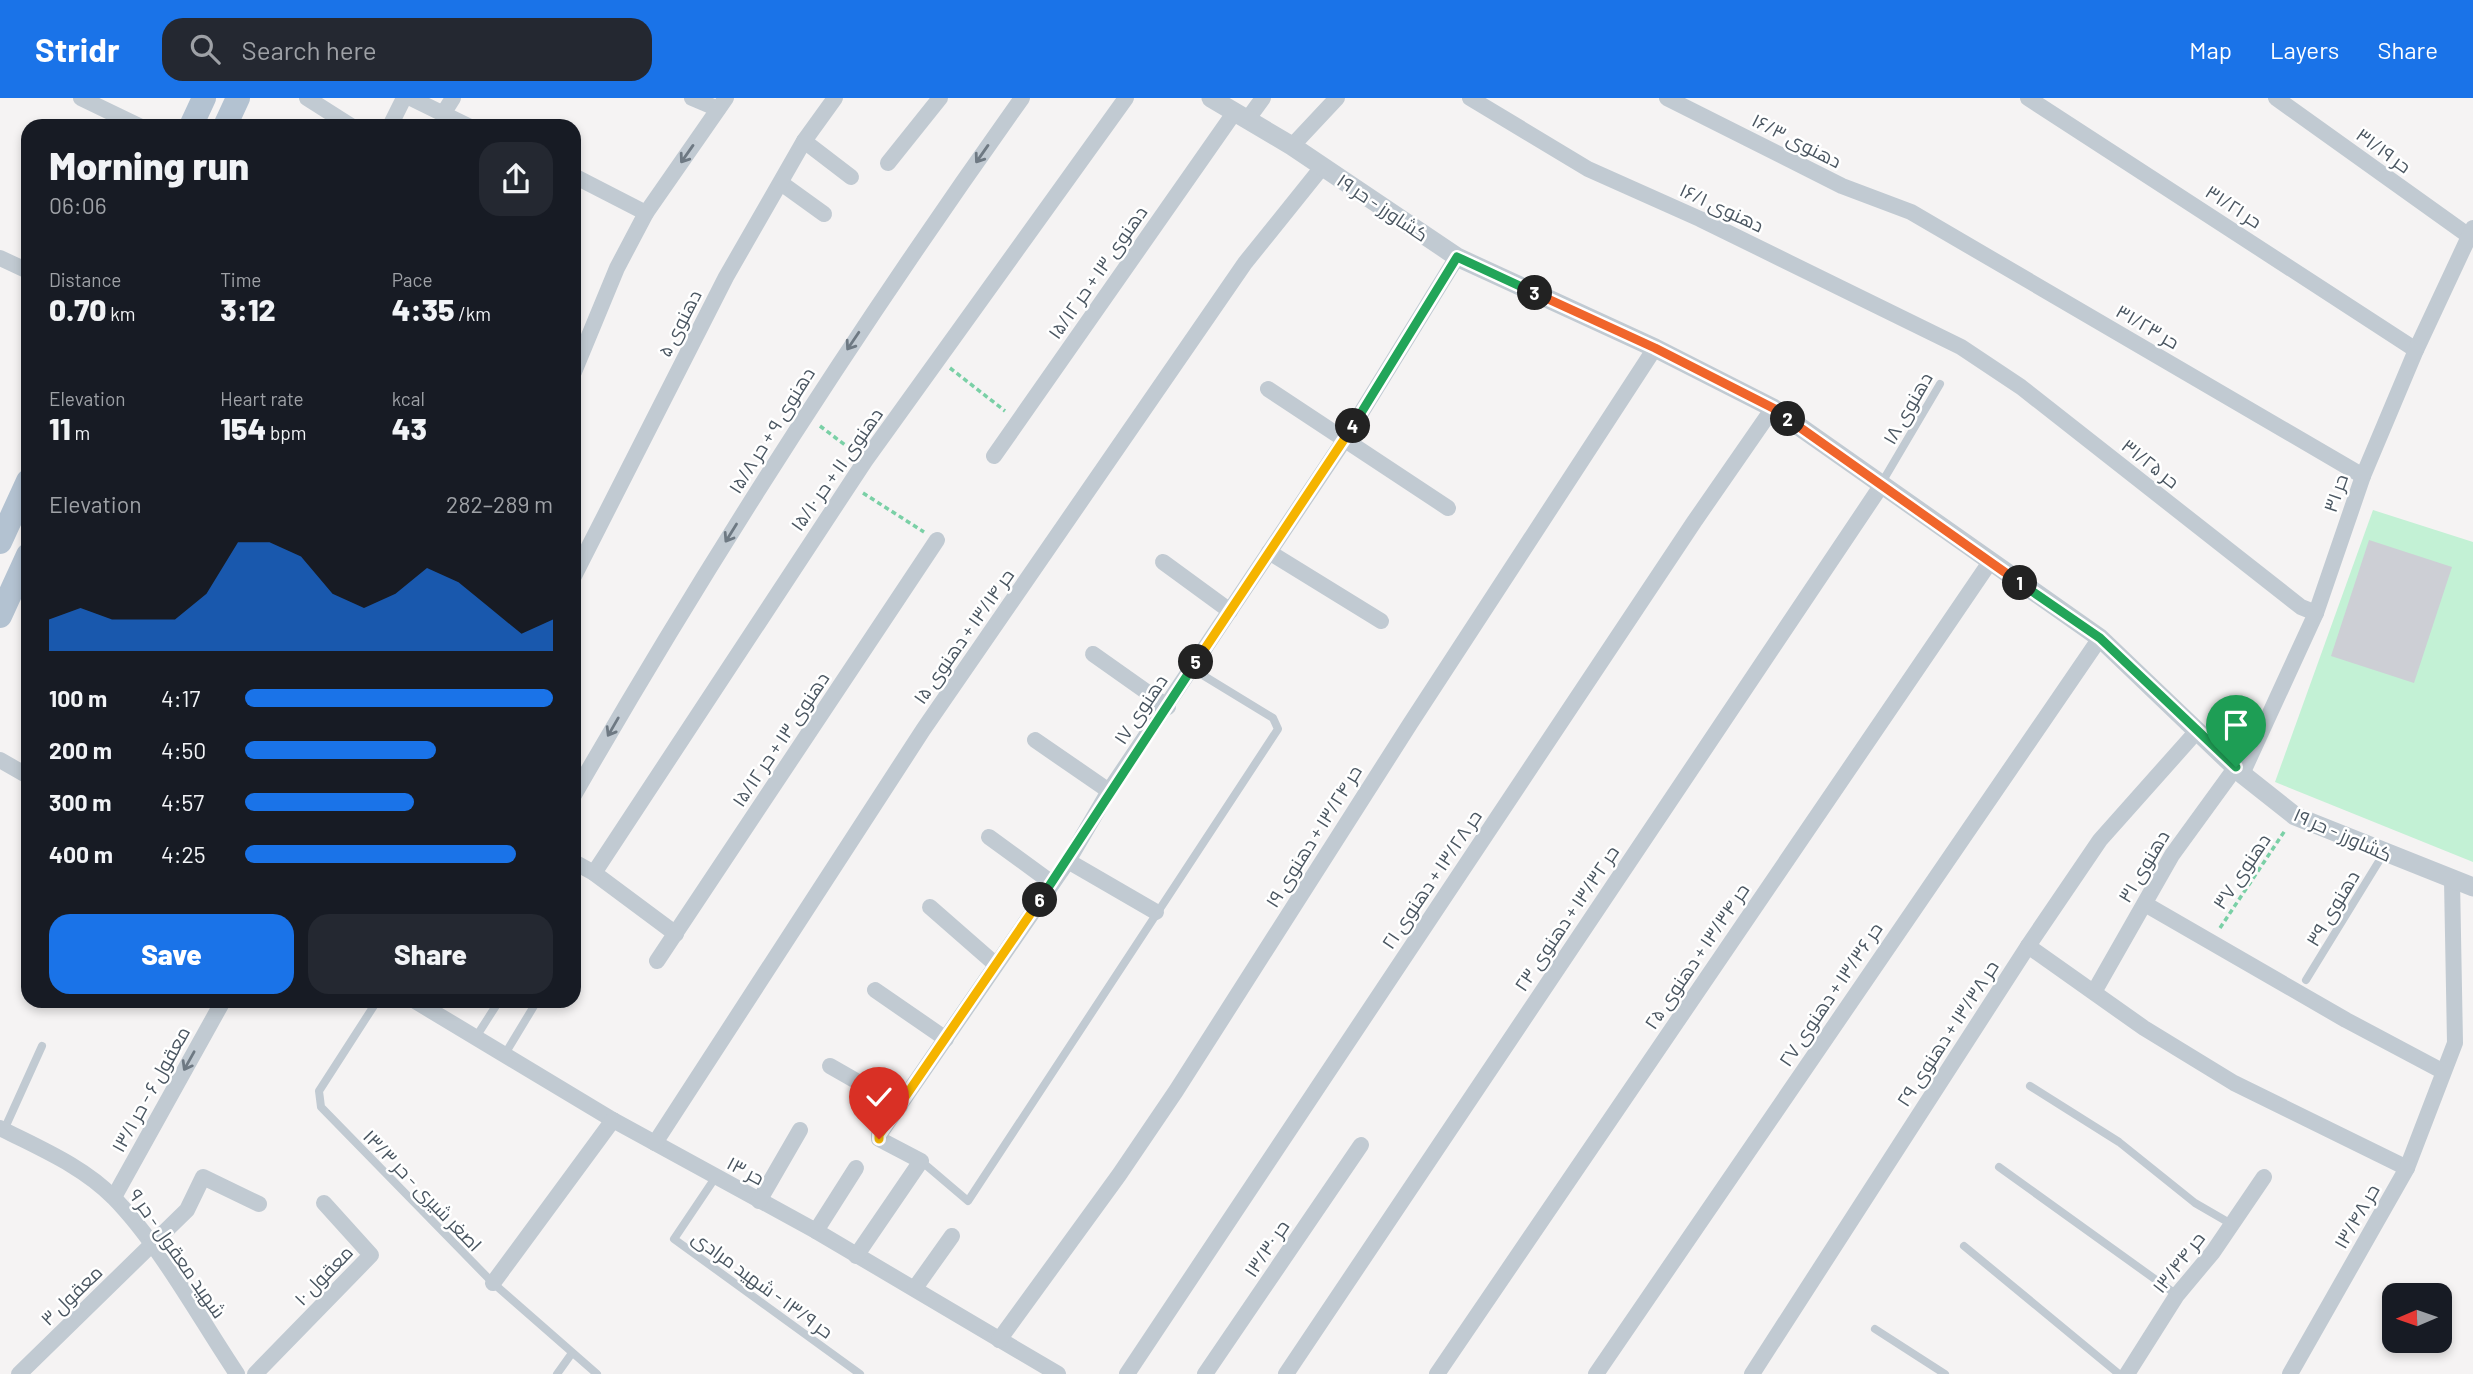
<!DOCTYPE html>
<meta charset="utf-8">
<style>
body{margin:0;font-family:Barlow,Cairo,sans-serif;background:#242831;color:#f1f3f6;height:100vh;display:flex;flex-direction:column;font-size:26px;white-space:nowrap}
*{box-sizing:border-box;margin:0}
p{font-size:23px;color:#9ea1a6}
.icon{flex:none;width:38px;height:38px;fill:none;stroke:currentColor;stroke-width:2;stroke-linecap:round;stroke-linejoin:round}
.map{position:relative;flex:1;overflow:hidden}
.details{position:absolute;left:21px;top:21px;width:560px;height:889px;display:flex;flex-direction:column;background:#171b24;border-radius:21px;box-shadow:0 4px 10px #0003}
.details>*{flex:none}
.needle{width:46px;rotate:268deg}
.controls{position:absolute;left:2382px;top:1185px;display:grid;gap:14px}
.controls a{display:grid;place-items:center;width:70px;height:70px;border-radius:14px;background:#171b24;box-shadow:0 4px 10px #0003;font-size:35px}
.pin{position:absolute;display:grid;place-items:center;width:60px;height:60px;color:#fff;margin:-72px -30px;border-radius:50% 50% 50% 0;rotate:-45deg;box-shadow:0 0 7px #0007}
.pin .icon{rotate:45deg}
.km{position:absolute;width:35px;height:35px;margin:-18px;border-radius:50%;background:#222;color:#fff;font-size:19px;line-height:35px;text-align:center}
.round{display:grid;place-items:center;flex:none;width:74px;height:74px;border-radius:21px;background:#242831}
.head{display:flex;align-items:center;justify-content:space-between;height:119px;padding:0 28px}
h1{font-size:38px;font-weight:800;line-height:52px}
.figures{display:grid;grid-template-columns:repeat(3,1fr);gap:10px;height:119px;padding:7px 28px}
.figures div{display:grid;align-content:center}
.figures b{font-size:30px;font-weight:800}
.figures small{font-size:19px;font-weight:400}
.figures p{font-size:19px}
.chart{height:196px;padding:14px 28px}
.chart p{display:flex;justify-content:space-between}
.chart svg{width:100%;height:126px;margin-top:7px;fill:#1a73e8;opacity:.7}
.button{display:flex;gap:14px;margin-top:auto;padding:14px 28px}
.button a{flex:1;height:80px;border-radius:21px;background:#1a73e8;color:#fff;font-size:28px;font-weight:800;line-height:80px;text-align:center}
.button a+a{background:#242831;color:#f1f3f6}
ul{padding:0 28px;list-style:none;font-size:23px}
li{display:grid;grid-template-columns:112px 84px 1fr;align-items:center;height:52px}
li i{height:18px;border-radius:9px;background:#1a73e8}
header{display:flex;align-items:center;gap:42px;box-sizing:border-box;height:98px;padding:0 35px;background:#1a73e8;color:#fff}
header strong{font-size:33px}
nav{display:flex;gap:38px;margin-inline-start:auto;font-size:24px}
.search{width:490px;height:63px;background:#242831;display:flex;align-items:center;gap:18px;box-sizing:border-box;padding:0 24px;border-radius:21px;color:#9ea1a6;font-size:26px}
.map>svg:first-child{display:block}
.green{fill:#c3f1d5}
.building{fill:#cdcfd5}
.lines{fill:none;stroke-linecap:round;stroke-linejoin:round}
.path{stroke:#7ad0a6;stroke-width:3.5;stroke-dasharray:5 3.5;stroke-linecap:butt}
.service{stroke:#c1cad2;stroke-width:8}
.minor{stroke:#c1cad2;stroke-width:16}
.tertiary{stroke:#c1cad2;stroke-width:19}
.primary{stroke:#b3c2d1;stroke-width:24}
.oneway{stroke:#6e7983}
.split-1-casing{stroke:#fff;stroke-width:14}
.split-2-casing{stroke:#fff;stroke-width:14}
.split-3-casing{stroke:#fff;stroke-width:14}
.split-4-casing{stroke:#fff;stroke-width:14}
.split-5-casing{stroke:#fff;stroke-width:14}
.split-6-casing{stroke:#fff;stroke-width:14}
.split-7-casing{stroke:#fff;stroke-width:14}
.split-1{stroke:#22a559;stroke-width:9}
.split-2{stroke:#f0652b;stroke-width:9}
.split-3{stroke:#f0652b;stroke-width:9}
.split-4{stroke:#22a559;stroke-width:9}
.split-5{stroke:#f5b400;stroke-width:9}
.split-6{stroke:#22a559;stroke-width:9}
.split-7{stroke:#f5b400;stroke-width:9}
.labels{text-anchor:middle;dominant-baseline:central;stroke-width:5;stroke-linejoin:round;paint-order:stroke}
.street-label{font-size:19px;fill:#4a5661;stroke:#fff}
</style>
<header>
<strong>Stridr</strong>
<div class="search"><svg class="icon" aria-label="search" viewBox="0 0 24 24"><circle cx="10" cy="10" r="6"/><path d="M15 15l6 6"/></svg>Search here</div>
<nav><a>Map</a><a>Layers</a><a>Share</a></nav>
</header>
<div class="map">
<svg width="2473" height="1276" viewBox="0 0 2473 1276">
<rect width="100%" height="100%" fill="#f5f3f3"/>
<path class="green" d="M2373 412 2473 444V764L2275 684Z"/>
<path class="building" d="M2369 442 2452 469 2414 585 2331 558Z"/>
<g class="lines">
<g class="path">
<path d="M950 270 1005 313"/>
<path d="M820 328 853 353"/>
<path d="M863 395 924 434"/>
<path d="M2220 830 2286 731"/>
</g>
<g class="service">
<path d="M1881 386 1940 286"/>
<path d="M20 674 28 660"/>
<path d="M2306 882 2384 755"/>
<path d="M377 903 319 993 321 1009 493 1185 597 1276"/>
<path d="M476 939 499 903"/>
<path d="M505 956 537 903"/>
<path d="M2030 988 2119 1044 2195 1105 2233 1127"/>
<path d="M4 1032 42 948"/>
<path d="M921 1063 968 1103 1278 631 1273 620 1191 570"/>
<path d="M1999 1069 2177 1197"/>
<path d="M715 1080 674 1141 860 1276"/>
<path d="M1964 1148 2119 1276"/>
<path d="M1875 1231 1945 1276"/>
<path d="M557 1276 572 1255"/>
</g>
<g class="minor">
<path d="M81 0 139 28"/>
<path d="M307 0 351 28"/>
<path d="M411 0 468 28"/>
<path d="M692 0 718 11"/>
<path d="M1470 0 1588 71 1700 121 1961 249 2021 289 2301 509 2316 515"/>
<path d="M1667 0 1842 88 1911 114 2363 378"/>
<path d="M2028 0 2416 252"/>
<path d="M2276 0 2469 138"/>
<path d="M443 16 453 0"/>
<path d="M1247 22 1263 0"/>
<path d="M390 28 404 0"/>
<path d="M804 43 851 79"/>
<path d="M1292 48 1337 0"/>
<path d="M888 65 940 0"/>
<path d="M574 78 646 115"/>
<path d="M781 85 824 116"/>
<path d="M0 160 28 173"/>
<path d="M574 274 617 170 646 115 726 0"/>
<path d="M1268 291 1448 410"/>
<path d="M994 358 1234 15"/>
<path d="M1269 454 1381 523"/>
<path d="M1163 464 1230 513"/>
<path d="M574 478 726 179 804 43 835 0"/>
<path d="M1093 556 1168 609"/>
<path d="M1035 642 1109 693"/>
<path d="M0 662 28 678"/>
<path d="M2242 676 2316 515 2363 378 2416 252 2473 130"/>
<path d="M574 697C712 457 861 226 1022 0"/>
<path d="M989 739 1052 785"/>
<path d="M1068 763 1156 814"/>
<path d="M574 764 594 775 676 836"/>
<path d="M594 775 865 363 1126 0"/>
<path d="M2145 806 2346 922 2442 973"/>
<path d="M930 809 994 865"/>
<path d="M2028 848 2144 930 2234 985 2407 1070"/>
<path d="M657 863 937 442"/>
<path d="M875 892 946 941"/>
<path d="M2094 894 2172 757 2236 669"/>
<path d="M415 903 613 1022 816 1133 1058 1276"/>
<path d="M830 968 900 1008"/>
<path d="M0 1030C39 1050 83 1068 114 1100 160 1147 200 1221 237 1276"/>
<path d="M655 1045 923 632 1245 165 1323 68"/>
<path d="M114 1099 223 903"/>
<path d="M759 1103 800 1032"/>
<path d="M816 1133 856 1070"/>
<path d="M856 1158 921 1063 879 1041V1037L1068 763 1109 693 1345 341 1457 159"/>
<path d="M493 1185 613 1022"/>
<path d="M915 1190 952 1138"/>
<path d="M999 1242 1119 1077 1176 993 1410 626 1655 250"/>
<path d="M19 1276 187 1112 203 1079 259 1106"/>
<path d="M255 1276 371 1157 324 1105"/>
<path d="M1127 1276 1694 424 1773 310"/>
<path d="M1205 1276 1361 1047"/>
<path d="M1286 1276 1881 388"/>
<path d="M1437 1276 1990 464"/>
<path d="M1596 1276 2100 540"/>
<path d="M1752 1276 2028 848 2100 742 2197 633"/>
<path d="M2127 1276 2177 1197 2213 1154 2264 1079"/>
<path d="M2290 1276 2407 1070 2455 945 2452 782"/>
</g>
<path class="tertiary" d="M1211 0 1292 48 1457 159 1655 250 1773 310 2100 540 2242 676 2295 718 2473 789"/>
<g class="primary">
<path d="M191 28 204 0"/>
<path d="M225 28 238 0"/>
<path d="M0 444 28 383"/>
<path d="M0 518 28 457"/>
</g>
</g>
<defs><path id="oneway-shaft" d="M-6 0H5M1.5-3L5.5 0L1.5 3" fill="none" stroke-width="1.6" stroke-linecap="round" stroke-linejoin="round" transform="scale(1.75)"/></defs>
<g class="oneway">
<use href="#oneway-shaft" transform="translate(687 56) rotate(125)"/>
<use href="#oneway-shaft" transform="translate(982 56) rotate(125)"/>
<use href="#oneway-shaft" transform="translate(853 243) rotate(124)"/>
<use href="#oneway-shaft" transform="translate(731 435) rotate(122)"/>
<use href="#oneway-shaft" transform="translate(613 629) rotate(120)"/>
<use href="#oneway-shaft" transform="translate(189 963) rotate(119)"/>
</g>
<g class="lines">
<g class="split-1-casing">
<path id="split-1" d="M2020 485 2100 540 2236 669"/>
</g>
<g class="split-2-casing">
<path id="split-2" d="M1788 321 2020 485"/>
</g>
<g class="split-3-casing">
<path id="split-3" d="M1535 195 1655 250 1773 310 1788 321"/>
</g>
<g class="split-4-casing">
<path id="split-4" d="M1353 328 1457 159 1535 195"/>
</g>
<g class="split-5-casing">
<path id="split-5" d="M1196 564 1353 328"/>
</g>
<g class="split-6-casing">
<path id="split-6" d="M1040 802 1196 564"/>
</g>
<g class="split-7-casing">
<path id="split-7" d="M879 1041V1037L1040 802"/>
</g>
<use href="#split-1" class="split-1"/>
<use href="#split-2" class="split-2"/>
<use href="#split-3" class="split-3"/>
<use href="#split-4" class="split-4"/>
<use href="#split-5" class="split-5"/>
<use href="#split-6" class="split-6"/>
<use href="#split-7" class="split-7"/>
</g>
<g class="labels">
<g class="street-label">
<text transform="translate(1797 42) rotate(27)">دهنوی ۱۶/۳</text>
<text transform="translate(2384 52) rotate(36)">حر ۳۱/۱۹</text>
<text transform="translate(2234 108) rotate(33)">حر ۳۱/۲۱</text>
<text transform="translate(1383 109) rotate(34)">کشاورز - حر ۱۹</text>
<text transform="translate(1722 109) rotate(25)">دهنوی ۱۶/۱</text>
<text transform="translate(1097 174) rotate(-55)">دهنوی ۱۳ + حر ۱۵/۱۲</text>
<text transform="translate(679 225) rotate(-63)">دهنوی ۵</text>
<text transform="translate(2148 228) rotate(30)">حر ۳۱/۲۳</text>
<text transform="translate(1907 310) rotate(-60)">دهنوی ۱۸</text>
<text transform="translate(771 332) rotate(-58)">دهنوی ۹ + حر ۱۵/۸</text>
<text transform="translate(2151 365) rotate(38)">حر ۳۱/۲۵</text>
<text transform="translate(836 371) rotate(-55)">دهنوی ۱۱ + حر ۱۵/۱۰</text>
<text transform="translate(2335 395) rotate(-71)">حر ۳۱</text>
<text transform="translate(963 538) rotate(-55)">حر ۱۳/۱۴ + دهنوی ۱۵</text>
<text transform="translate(1140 611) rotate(-56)">دهنوی ۱۷</text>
<text transform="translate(780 641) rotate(-56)">دهنوی ۱۳ + حر ۱۵/۱۲</text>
<text transform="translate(2343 736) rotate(24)">کشاورز - حر ۱۹</text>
<text transform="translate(1313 738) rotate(-58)">حر ۱۳/۲۴ + دهنوی ۱۹</text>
<text transform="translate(2143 768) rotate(-59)">دهنوی ۳۱</text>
<text transform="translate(2241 773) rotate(-56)">دهنوی ۳۷</text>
<text transform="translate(1431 781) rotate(-56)">حر ۱۳/۲۸ + دهنوی ۲۱</text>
<text transform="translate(2332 810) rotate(-59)">دهنوی ۳۹</text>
<text transform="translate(1566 820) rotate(-56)">حر ۱۳/۳۲ + دهنوی ۲۳</text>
<text transform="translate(1696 858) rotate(-56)">حر ۱۳/۳۴ + دهنوی ۲۵</text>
<text transform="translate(1830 896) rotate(-56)">حر ۱۳/۳۶ + دهنوی ۲۷</text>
<text transform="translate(1947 935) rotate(-57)">حر ۱۳/۳۸ + دهنوی ۲۹</text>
<text transform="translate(150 991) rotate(-61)">معقول ۶ - حر ۱۳/۱</text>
<text transform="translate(746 1072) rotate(28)">حر ۱۳</text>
<text transform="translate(423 1092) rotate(46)">اصغر شیری - حر ۱۳/۳</text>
<text transform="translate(2356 1118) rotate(-60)">حر ۱۳/۴۸</text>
<text transform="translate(1266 1150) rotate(-56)">حر ۱۳/۳۰</text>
<text transform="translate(178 1155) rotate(55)">شهید معقول - حر ۹</text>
<text transform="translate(2178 1164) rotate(-52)">حر ۱۳/۴۴</text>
<text transform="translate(323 1177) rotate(-46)">معقول ۱۰</text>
<text transform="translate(763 1186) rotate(36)">حر ۱۳/۹ - شهید مرادی</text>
<text transform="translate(71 1197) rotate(-44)">معقول ۳</text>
</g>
</g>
</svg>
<div class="controls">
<a><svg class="needle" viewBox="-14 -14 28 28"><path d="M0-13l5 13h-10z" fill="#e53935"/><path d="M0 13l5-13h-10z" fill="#9ea1a6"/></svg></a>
</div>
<div class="pin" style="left:2236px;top:669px;background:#1e9e55"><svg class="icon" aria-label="arrive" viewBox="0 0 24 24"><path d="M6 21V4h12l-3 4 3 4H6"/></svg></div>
<div class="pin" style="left:879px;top:1041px;background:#d93025"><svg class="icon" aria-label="check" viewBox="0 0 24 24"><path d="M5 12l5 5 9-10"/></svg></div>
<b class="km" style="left:2020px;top:485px">1</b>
<b class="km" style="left:1788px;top:321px">2</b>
<b class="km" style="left:1535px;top:195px">3</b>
<b class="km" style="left:1353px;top:328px">4</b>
<b class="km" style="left:1196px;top:564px">5</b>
<b class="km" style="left:1040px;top:802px">6</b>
<section class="details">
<div class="head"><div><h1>Morning run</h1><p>06:06</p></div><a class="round"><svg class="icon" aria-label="share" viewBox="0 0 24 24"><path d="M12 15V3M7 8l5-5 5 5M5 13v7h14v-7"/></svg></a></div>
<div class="figures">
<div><p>Distance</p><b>0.70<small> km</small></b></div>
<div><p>Time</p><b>3:12</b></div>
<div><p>Pace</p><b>4:35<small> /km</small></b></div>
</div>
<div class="figures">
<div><p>Elevation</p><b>11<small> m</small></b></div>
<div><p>Heart rate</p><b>154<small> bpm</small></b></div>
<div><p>kcal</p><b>43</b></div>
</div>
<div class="chart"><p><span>Elevation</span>282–289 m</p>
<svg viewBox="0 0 160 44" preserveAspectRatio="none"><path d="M0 44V33L10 29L20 33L30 33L40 33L50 24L60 6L70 6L80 11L90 24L100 29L110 24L120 15L130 20L140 29L150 38L160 33V44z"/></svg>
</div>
<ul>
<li><b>100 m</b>4:17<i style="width:100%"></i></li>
<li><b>200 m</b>4:50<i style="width:62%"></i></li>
<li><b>300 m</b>4:57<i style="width:55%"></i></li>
<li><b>400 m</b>4:25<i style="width:88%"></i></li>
</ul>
<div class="button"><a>Save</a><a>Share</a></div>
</section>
</div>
